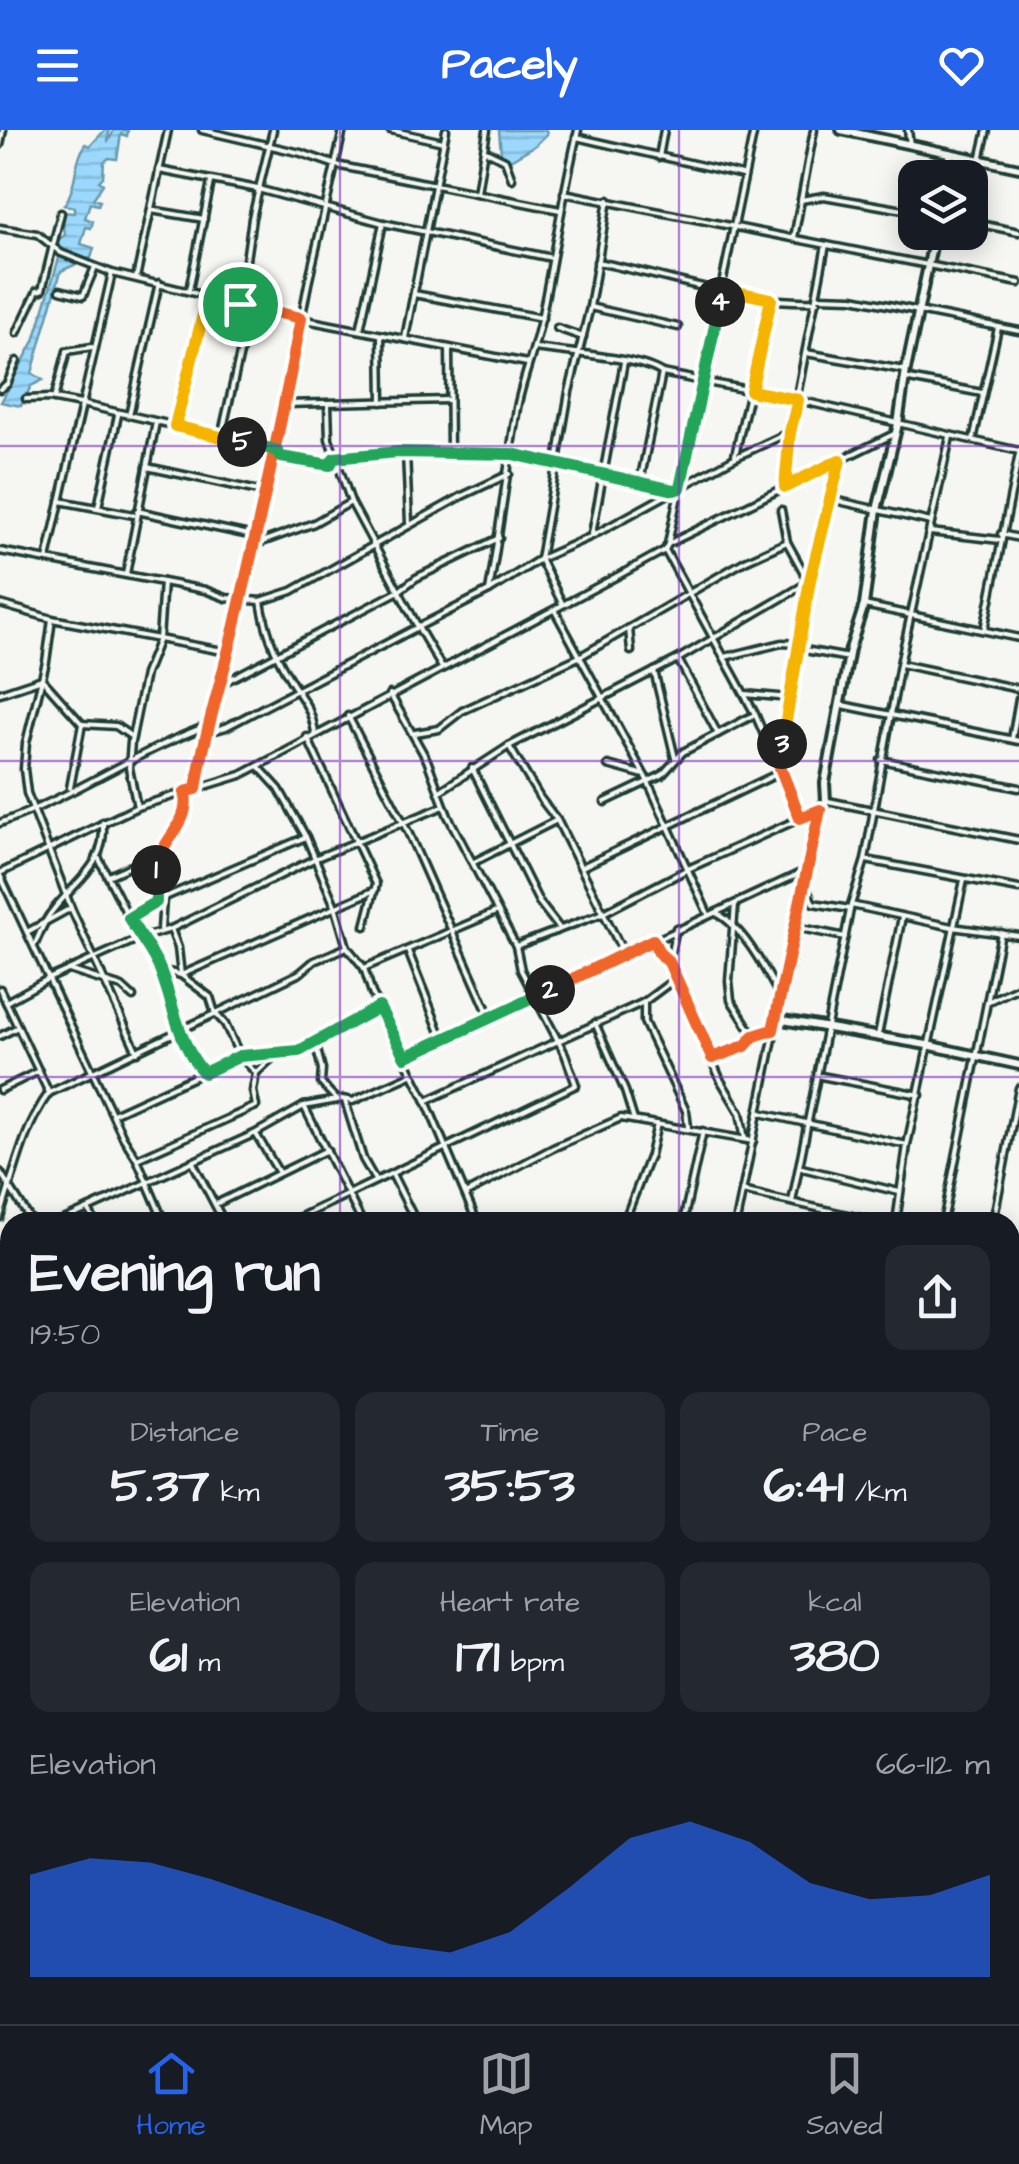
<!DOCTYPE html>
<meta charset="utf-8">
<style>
body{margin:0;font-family:"Architects Daughter",sans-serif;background:#242831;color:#f1f3f6;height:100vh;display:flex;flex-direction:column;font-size:38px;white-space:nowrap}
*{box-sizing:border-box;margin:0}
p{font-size:32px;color:#9ea1a6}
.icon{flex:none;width:55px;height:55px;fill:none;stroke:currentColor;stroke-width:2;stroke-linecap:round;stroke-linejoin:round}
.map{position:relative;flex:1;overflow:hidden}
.panel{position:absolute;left:0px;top:1082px;width:1020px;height:812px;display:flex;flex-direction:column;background:#171b24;border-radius:30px 30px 0 0;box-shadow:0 5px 25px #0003}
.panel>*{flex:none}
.tools{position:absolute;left:898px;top:30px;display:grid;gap:20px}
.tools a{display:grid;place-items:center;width:90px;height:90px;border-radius:20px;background:#171b24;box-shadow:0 5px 25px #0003;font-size:50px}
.pin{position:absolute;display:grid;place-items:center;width:85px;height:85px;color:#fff;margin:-42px;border:5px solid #fff;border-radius:50%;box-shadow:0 2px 10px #0007}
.km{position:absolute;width:50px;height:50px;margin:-25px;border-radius:50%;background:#222;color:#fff;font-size:28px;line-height:50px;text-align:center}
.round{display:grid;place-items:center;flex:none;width:105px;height:105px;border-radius:20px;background:#242831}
.head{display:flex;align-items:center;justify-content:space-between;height:170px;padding:0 30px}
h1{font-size:55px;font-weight:700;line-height:75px}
.metrics{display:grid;grid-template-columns:repeat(3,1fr);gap:15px;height:170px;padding:10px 30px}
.metrics div{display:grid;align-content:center;border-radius:20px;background:#242831;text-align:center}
.metrics b{font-size:50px;font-weight:700}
.metrics small{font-size:28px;font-weight:400}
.metrics p{font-size:28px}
.chart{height:280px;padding:20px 30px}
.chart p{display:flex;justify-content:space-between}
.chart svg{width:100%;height:180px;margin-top:10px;fill:#2563eb;opacity:.7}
header{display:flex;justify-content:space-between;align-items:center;height:130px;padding:0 30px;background:#2563eb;color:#fff;font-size:45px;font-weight:700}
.dock{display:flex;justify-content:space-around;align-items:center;height:140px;border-top:2px solid #363941;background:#171b24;font-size:28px;color:#9ea1a6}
.dock a{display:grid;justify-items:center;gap:5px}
.dock .on{color:#2563eb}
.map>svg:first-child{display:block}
.water{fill:url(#water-rules);stroke:#699aac;stroke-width:2.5}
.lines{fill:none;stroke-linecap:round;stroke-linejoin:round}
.minor-casing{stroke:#1f3d34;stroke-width:11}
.tertiary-casing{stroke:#1f3d34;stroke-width:14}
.minor{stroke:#f6f6f2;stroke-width:4}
.tertiary{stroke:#f6f6f2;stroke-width:6}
.split-1-casing{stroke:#fff;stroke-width:20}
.split-2-casing{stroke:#fff;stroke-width:20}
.split-3-casing{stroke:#fff;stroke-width:20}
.split-4-casing{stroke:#fff;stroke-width:20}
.split-5-casing{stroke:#fff;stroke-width:20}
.split-6-casing{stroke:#fff;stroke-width:20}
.split-1{stroke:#f0652b;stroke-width:12}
.split-2{stroke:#22a559;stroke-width:12}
.split-3{stroke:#f0652b;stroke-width:12}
.split-4{stroke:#f5b400;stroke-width:12}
.split-5{stroke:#22a559;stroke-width:12}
.split-6{stroke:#f5b400;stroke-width:12}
.grid{fill:none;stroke:#7b2cbf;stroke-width:2.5;stroke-opacity:0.55}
</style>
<header><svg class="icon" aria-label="menu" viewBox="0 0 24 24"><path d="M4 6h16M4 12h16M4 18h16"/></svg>Pacely<svg class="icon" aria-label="heart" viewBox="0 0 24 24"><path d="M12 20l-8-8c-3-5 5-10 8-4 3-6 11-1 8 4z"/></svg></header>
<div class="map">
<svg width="1019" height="1894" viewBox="0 0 1019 1894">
<defs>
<pattern id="water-rules" width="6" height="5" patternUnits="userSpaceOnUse" patternTransform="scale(2.5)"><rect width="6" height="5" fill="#9bd8fc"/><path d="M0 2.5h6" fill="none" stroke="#85bad9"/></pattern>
</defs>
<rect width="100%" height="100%" fill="#f6f6f2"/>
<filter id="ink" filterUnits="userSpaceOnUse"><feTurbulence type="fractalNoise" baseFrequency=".01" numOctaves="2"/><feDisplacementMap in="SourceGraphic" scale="20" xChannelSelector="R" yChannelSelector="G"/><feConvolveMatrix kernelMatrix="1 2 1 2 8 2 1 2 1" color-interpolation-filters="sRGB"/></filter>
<g filter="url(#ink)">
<g class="water">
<path d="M105 0H109L108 12 114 0H128L127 6 121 4 117 29 109 28 104 32 103 47 99 51 103 54 93 69 100 71 98 75 90 73 85 88 93 91 91 98 86 97 81 114 94 118 91 128C77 132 67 126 56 117L55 112 65 105 62 82 74 83V77L64 75C78 57 72 33 86 14L90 16Z"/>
<path d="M499 0H546L547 4 536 15 510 30 501 23Z"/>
<path d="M58 122 79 133 61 141 32 243 43 250 31 256 21 276 1 272 34 211 59 128Z"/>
</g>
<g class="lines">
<g class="minor-casing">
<g id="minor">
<path d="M202 0 301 23 336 35 560 80"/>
<path d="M390 0 443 12"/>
<path d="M908 0 910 15"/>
<path d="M576 7 742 45"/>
<path d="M0 15 3 0"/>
<path d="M484 20 505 30 512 49"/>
<path d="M659 27 664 0"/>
<path d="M980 30 987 0"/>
<path d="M159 40 258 59 383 93 552 128"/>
<path d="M477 63 487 0"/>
<path d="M564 63 1019 153"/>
<path d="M801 70 824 66 915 82"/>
<path d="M151 80 204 89"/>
<path d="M970 92 1019 102"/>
<path d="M0 98 37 104 61 123 112 143 301 189 527 233"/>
<path d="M794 108 814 0"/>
<path d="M597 132C669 146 743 174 817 171"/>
<path d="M136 148 168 0"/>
<path d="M60 160 83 166 95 137"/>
<path d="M189 160 211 52"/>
<path d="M414 164 542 188"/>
<path d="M818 167 853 168 1019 201"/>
<path d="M240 172 252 88 273 0"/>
<path d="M590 177 678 197"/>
<path d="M557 198 583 207"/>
<path d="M360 200 383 93"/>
<path d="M17 203 37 161 42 160 61 83"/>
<path d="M381 205 382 272"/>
<path d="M405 208 446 0"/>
<path d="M449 218 450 322"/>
<path d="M535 218C566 223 639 227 662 243L798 270 1019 321"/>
<path d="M806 223 904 240"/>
<path d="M904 248 982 263"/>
<path d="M0 259 7 254 17 231"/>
<path d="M26 269 50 268 81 274 276 319 281 327 330 335 334 328 398 323 512 324 674 359"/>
<path d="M54 269 67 221 92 217"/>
<path d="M285 274 448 270"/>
<path d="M129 285 159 153"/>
<path d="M175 296 208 165"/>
<path d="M221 307 251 175"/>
<path d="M973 310 998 198"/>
<path d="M406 322 409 393"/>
<path d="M735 325 771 169"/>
<path d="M147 337 263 362"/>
<path d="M640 352 662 243"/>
<path d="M785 356 790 302 826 115"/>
<path d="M830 369 931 392"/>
<path d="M60 371 134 385"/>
<path d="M98 377 118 285"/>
<path d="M137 381 254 406"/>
<path d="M930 402 1000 410"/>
<path d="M592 404 624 232"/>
<path d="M1001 404 1019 408"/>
<path d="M668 414 754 0"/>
<path d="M251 416 314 393 351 372"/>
<path d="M665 420 755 584 800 688"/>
<path d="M0 421 205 460 226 468 261 471 292 461 462 366 509 344"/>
<path d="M47 429 112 143"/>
<path d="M126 444 156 292"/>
<path d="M489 461C500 400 507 339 517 278 523 247 535 220 541 189 554 126 563 63 578 0"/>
<path d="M261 471C265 498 274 523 288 546 301 569 311 575 315 603"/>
<path d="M562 473 540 429 569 262 590 177 608 70"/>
<path d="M0 474 52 489 228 522"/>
<path d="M864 475 1019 508"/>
<path d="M555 481 648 652 708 784"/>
<path d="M52 489 46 532 26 613 24 639 27 663 71 778 137 922"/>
<path d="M629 498 631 521"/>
<path d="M984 500 1019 324"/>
<path d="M799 519 849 528"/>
<path d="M725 527 782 513 798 514"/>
<path d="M678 529 718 604"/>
<path d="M901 534 1019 559"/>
<path d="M441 536 418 497 489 461 540 429 592 406 734 328 790 302"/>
<path d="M654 541 675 628"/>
<path d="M221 554 399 461 416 448 499 408"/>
<path d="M0 563 42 549 82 594 116 596 132 607"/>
<path d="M745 564 790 568"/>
<path d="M842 575 1019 611"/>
<path d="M348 586 408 702 490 887"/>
<path d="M209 602 226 597 418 497 351 372 329 309 328 274"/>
<path d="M415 603 439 599 462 581 581 526 745 431 787 412"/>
<path d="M307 607 376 754 365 796"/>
<path d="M1012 609 1019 569"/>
<path d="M509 616 540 668 557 690 625 826"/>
<path d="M881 630 1019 658"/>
<path d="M778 632 809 452 840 330"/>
<path d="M608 635 644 645"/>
<path d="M258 636 279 659 306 707 335 776 347 817 364 838 372 863 426 971 477 1092"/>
<path d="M472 638 539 772 560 799"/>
<path d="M70 658 82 594"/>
<path d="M196 659 204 614 221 554 263 362 276 319 308 154 343 0"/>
<path d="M440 661 509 616 678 529 809 452 787 412 781 380"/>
<path d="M828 671 1019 710"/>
<path d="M605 672 662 645 683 622 754 585"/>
<path d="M137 677 129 638 131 612 145 544 159 509 163 452"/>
<path d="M0 693C73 667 137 621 210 595"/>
<path d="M99 729 129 788 161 840 169 873 192 929 204 943"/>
<path d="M866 730 1019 759"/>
<path d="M474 732 557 690"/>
<path d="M582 737 781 642"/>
<path d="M0 743 137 677 241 645 625 442 665 420 668 414 896 303"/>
<path d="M0 745 123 1007 137 1029 164 1092"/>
<path d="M800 745 813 773 850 779"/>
<path d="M108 746 159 724"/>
<path d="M155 773C156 757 153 737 160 722 172 699 190 691 185 662"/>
<path d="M735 774 729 851 731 870 754 906"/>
<path d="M851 775 952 797 1019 806"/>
<path d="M716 783C743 796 766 841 781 868"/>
<path d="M129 788 163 768 306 707"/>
<path d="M796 797 845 807"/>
<path d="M161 799 163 769"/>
<path d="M171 799 178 818 181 845 210 867 215 883 225 894 240 926 256 943 278 923"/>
<path d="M27 802 71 778"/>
<path d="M654 811 669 832 721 951 740 983 745 1009"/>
<path d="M35 814C40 802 45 789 54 779 78 749 106 735 103 692"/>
<path d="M516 816 603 783 688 739 821 679"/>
<path d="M408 821 443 910"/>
<path d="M669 832 676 798"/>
<path d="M364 838 496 782"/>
<path d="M69 840 122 857 133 867"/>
<path d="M161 840 181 845 375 760"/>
<path d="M0 859 49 963"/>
<path d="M6 872 48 849 140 808 171 799 314 729 444 676"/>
<path d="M644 872V892L686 981 688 997"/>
<path d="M987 872 1019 857"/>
<path d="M595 893 625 961 634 990"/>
<path d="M878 905 902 787"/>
<path d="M0 906 18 897"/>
<path d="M315 912 322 939 321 953 337 970"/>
<path d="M405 927 807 740"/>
<path d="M712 928 750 914 758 904 773 900"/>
<path d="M821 946 920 965"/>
<path d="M0 960 39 941"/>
<path d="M345 971 363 1029 375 1050"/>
<path d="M426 971 644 872 675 849"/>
<path d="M304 976 362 1092"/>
<path d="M760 983 907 1015"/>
<path d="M113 984 240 926 299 921 379 877"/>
<path d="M256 1004 279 1043"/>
<path d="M137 1029 256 976 253 961 256 943"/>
<path d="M192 1031 224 1092"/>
<path d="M802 1038 899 1062"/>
<path d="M0 1042 32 1092"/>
<path d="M392 1044 416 1092"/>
<path d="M742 1061 879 1092"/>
<path d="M467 1063 553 1018 621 988 753 1011"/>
<path d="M792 1072 851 775 865 730 900 534 950 307"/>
<path d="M216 1074 327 1020"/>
<path d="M88 1079 95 1092"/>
<path d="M0 1087C14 1045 23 998 49 963L300 843 314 831 347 817"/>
<path d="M59 1092 256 1003 304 976 342 969 353 971 411 945"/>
<path d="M290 1092 576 955 565 924 521 840 516 816 448 686 427 630 390 564"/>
<path d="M624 1092 650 1025 657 994"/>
<path d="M683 1092 703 1001"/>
<path d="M736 1092 777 889"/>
<path d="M896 1092 907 1015 964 750"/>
<path d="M943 1092 1001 803"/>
<path d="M993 1092 1019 958"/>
<path d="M1010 1118 1019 1119"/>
<path d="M0 1121 10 1116"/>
<path d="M0 1171 10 1193"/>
<path d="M0 1261 10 1257"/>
<path d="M0 1323 10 1318"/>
<path d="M0 1383 10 1379"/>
<path d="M0 1442 10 1437"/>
<path d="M0 1514 10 1534"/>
<path d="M1010 1546 1019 1549"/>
<path d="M0 1550 10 1546"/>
<path d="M0 1581 10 1577"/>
<path d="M1010 1624 1019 1628"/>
<path d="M0 1630 10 1625"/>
<path d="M0 1683 10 1678"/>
<path d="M0 1739 10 1734"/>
<path d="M0 1742 10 1760"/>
<path d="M1010 1766 1019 1767"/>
<path d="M0 1849 10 1867"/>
<path d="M1010 1866 1019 1886"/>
<path d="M182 1885 186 1894"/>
<path d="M239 1885 243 1894"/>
<path d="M292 1885 296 1894"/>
<path d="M366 1885 370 1894"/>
<path d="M423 1885 427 1894"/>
<path d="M545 1885 549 1894"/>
<path d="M605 1885 609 1894"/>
<path d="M658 1885 663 1894"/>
<path d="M779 1885 783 1894"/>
<path d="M905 1885 909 1894"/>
<path d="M6 1894 23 1885"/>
<path d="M116 1894 135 1885"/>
<path d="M341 1894 360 1885"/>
<path d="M450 1894 469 1885"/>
<path d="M687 1894 706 1885"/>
<path d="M809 1894 828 1885"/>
<path d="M924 1894 943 1885"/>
</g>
</g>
<g class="tertiary-casing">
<g id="tertiary">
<path d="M841 0 1019 38"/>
<path d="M945 48 950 24"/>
<path d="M935 102 906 240 898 294 877 380 864 475 850 519 825 653 826 671 821 679 777 889 927 915 1019 935"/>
</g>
</g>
<use href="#minor" class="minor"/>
<use href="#tertiary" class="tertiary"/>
</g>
</g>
<g class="lines" filter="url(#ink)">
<g class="split-1-casing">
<path id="split-1" d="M156 740C160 709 191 696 185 662L196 659C204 604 222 550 235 495 259 393 282 291 301 188L240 174"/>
</g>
<g class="split-2-casing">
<path id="split-2" d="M156 740V772L129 788C139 806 154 823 161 842 174 876 179 915 204 943L240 926 299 921 379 877 405 927 550 860"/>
</g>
<g class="split-3-casing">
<path id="split-3" d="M550 860 653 810 659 823 669 832 712 928 745 916 754 906 773 900 820 680 800 688 778 632 782 614"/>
</g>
<g class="split-4-casing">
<path id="split-4" d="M720 172 723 159 771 169 751 261 798 270 790 302 785 357 840 330 810 450 782 614"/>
</g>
<g class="split-5-casing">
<path id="split-5" d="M242 312 276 320 281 327 330 335 334 328 398 322 512 324 674 360 680 358 720 172"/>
</g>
<g class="split-6-casing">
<path id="split-6" d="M240 174 208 165 175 296 242 312"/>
</g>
<use href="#split-1" class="split-1"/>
<use href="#split-2" class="split-2"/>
<use href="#split-3" class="split-3"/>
<use href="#split-4" class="split-4"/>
<use href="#split-5" class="split-5"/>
<use href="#split-6" class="split-6"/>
</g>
<path class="grid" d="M340 0V1092M679 0V1092M0 316H1019M0 631H1019M0 947H1019M0 1263H10M1010 1263H1019M0 1578H10M1010 1578H1019M340 1885V1894M679 1885V1894"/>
</svg>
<div class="tools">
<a><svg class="icon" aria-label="layers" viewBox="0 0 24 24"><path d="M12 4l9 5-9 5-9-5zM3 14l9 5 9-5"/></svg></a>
</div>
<div class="pin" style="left:240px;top:174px;background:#1e9e55"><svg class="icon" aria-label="arrive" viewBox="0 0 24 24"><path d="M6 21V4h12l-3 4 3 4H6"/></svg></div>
<b class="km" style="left:156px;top:740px">1</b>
<b class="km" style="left:550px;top:860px">2</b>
<b class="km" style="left:782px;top:614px">3</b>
<b class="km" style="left:720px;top:172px">4</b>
<b class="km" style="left:242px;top:312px">5</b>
<section class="panel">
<div class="head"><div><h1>Evening run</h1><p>19:50</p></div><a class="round"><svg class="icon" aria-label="share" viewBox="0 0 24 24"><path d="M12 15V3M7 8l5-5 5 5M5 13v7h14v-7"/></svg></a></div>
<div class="metrics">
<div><p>Distance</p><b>5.37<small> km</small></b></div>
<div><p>Time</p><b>35:53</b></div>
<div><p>Pace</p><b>6:41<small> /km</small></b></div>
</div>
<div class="metrics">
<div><p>Elevation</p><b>61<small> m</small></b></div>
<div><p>Heart rate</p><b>171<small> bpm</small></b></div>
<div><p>kcal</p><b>380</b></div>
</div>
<div class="chart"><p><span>Elevation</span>66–112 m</p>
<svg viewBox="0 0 160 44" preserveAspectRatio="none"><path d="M0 44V19L10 15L20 16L30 20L40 25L50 30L60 36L70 38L80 33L90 22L100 10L110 6L120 11L130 21L140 25L150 24L160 19V44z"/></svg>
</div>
</section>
</div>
<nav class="dock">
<a class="on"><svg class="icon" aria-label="home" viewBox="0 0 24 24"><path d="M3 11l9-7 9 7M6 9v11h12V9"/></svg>Home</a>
<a><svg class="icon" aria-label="map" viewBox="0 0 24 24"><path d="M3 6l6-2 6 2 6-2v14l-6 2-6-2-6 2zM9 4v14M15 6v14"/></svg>Map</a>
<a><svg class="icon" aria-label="saved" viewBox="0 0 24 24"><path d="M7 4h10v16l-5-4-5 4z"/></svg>Saved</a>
</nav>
